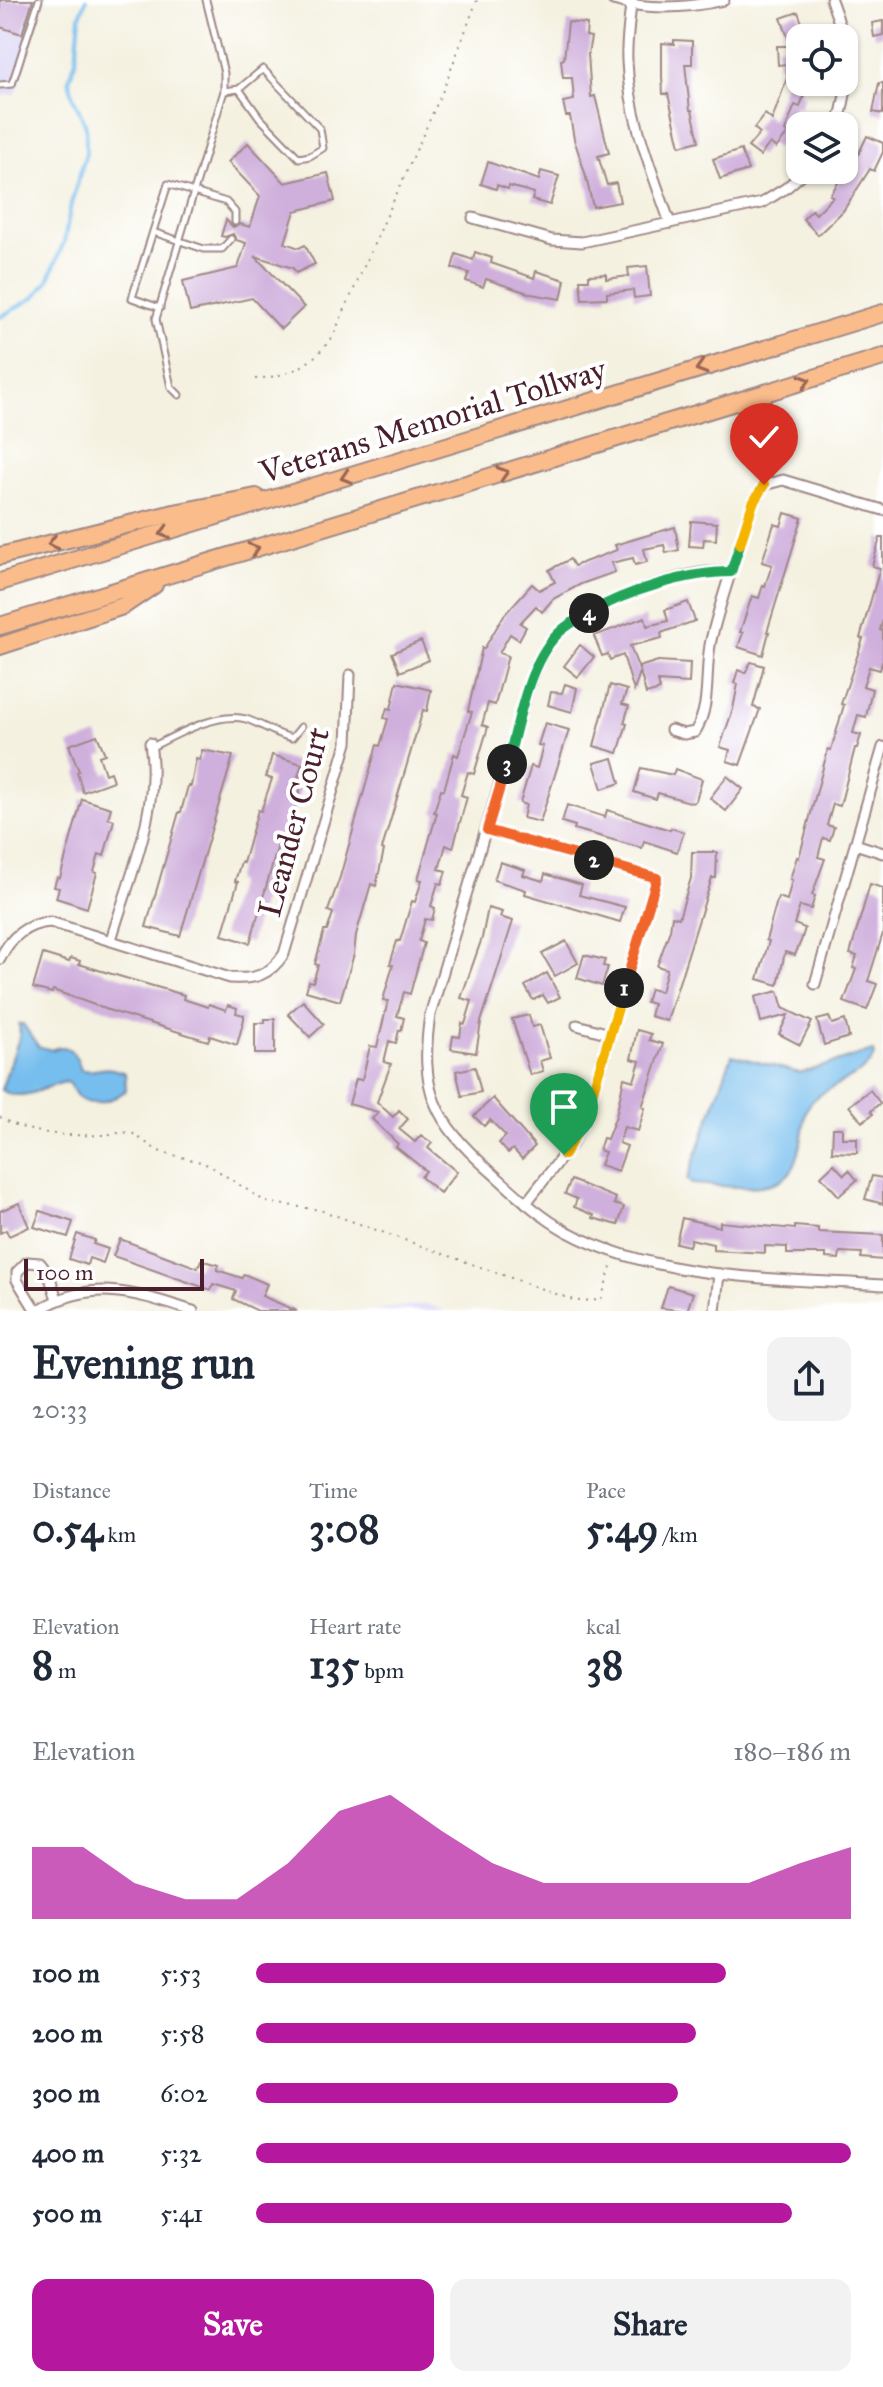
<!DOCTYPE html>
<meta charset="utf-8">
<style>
body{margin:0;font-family:"IM FELL Great Primer",serif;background:#f2f2f3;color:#1f2937;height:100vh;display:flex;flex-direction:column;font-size:30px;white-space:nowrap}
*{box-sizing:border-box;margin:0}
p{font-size:26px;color:#747a83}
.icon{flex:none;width:44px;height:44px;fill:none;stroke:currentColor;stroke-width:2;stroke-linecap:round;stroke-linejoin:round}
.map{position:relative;height:1311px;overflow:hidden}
.drawer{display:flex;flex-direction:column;background:#fff;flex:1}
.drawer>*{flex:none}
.controls{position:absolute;left:786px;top:24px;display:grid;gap:16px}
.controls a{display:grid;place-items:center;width:72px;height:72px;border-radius:16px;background:#fff;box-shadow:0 2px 6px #0004;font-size:40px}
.scale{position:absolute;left:24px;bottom:20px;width:180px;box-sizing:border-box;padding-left:8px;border:4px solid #4a1f2b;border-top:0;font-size:22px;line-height:28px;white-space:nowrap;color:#4a1f2b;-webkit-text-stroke:6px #fff;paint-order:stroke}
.pin{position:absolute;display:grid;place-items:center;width:68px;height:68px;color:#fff;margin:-82px -34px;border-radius:50% 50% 50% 0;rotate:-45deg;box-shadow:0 0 8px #0007}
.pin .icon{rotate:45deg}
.km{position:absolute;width:40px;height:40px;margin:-20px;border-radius:50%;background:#222;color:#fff;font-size:22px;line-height:40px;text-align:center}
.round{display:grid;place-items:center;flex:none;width:84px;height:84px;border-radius:16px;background:#f2f2f3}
.summary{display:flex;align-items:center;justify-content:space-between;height:136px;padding:0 32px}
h1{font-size:44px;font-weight:700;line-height:60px}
.figures{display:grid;grid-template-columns:repeat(3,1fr);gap:12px;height:136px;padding:8px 32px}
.figures div{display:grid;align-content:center}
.figures b{font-size:40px;font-weight:700}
.figures small{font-size:22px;font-weight:400}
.figures p{font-size:22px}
.chart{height:224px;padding:16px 32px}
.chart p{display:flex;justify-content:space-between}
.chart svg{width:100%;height:144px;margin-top:8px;fill:#b5179e;opacity:.7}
.cta{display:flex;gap:16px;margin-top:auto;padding:16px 32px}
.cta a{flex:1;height:92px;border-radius:16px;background:#b5179e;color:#fff;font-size:32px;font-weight:700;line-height:92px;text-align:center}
.cta a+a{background:#f2f2f3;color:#1f2937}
ul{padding:0 32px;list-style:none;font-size:26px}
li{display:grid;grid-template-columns:128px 96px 1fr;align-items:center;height:60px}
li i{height:20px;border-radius:10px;background:#b5179e}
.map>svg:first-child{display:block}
.built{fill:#dcd6f6}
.water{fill:#76beee;stroke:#606e8c;stroke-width:2}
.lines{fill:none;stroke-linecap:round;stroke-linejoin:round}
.stream{stroke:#76beee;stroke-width:4}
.building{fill:#cfafdc}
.lane-casing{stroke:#9f8886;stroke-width:9}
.street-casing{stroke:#9f8886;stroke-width:13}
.highway-casing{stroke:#9f8886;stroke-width:20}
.path{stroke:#9f8886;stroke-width:2;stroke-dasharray:2 6;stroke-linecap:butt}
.lane{stroke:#fff;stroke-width:5}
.street{stroke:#fff;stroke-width:9}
.highway{stroke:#fabc8b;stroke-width:16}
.oneway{stroke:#996656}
.split-1-casing{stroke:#fff;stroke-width:16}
.split-2-casing{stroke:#fff;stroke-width:16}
.split-3-casing{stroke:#fff;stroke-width:16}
.split-4-casing{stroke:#fff;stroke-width:16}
.split-5-casing{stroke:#fff;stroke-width:16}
.split-6-casing{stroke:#fff;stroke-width:16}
.split-1{stroke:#f5b400;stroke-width:10}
.split-2{stroke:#f0652b;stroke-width:10}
.split-3{stroke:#f0652b;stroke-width:10}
.split-4{stroke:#22a559;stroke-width:10}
.split-5{stroke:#22a559;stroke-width:10}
.split-6{stroke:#f5b400;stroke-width:10}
.labels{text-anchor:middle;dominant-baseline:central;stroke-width:8;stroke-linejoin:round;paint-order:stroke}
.street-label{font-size:32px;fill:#4a1f2b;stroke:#fff}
</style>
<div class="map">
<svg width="883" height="1311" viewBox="0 0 883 1311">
<rect width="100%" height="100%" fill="#fff"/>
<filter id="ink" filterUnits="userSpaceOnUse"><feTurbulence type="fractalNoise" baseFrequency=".0125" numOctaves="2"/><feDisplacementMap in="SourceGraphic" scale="16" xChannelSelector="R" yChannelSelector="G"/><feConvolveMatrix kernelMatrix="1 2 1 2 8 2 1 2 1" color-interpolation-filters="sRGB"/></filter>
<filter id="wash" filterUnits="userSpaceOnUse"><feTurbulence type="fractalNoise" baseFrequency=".006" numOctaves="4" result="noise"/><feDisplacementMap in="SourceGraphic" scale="32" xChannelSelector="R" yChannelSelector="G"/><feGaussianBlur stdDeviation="1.8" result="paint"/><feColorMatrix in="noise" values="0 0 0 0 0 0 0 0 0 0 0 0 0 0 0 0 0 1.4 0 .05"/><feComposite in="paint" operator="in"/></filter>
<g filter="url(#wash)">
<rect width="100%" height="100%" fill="#f4f1e0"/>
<g class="built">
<path d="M0 0H45L16 94 0 96Z"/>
<path d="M427 1304 445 1311H368Z"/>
</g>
<g class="water">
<path d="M19 1024H23L38 1046 51 1050C69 1041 76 1054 81 1070 100 1073 101 1063 125 1073L126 1090C116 1099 93 1108 80 1099 75 1095 72 1087 67 1082 43 1085 25 1104 1 1090L20 1035Z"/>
<path d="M873 1051 875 1054C864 1082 821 1083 806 1110 803 1127 802 1150 794 1166 780 1197 720 1185 692 1184L687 1180 732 1055 800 1073Z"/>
</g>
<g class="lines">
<path class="stream" d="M0 317 35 297 48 281 64 242 71 204 86 153V126L73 97 69 79 76 60 80 16 86 0"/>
</g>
<g id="blocks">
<g class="building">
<path d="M0 0H33L22 34 0 27Z"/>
<path d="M798 12 806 34 800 36V93L804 95 800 107 795 105 785 131 788 133 776 148 770 143 760 156 748 147 760 133 754 128 765 114 772 120 787 78V64L778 65 777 46H791L781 18Z"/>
<path d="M883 21V35L874 37 872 23Z"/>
<path d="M568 22 587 24 586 36 591 37 588 54 591 97 595 96 609 153 598 156 607 185 616 183 620 202 593 207 585 173 574 139 570 116H566L563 102 574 100 572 78H563L561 60 564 59Z"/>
<path d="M674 40 692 41V64H685L690 110H692L699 141 680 146 668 94H663L662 77V43L674 44Z"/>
<path d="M879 83H883V114L873 112Z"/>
<path d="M867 136 883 143V152L874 171 870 169 843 211 818 235 803 219 812 210 816 214 833 197 830 195 848 168 851 170Z"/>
<path d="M248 143 285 183 328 173 335 201 295 211 285 243 299 248 305 245 315 264 296 273 293 268 255 256 304 307 281 329 252 298 190 312 183 281 238 268 246 243 236 240 233 234 225 237 221 236 226 220 233 227 240 224 250 227 260 196 228 162Z"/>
<path d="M741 150 748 170 720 179 713 159Z"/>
<path d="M488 162 539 180 541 171 559 176 550 205 532 200 534 193 509 186 508 189 497 185 496 189 481 184Z"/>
<path d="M475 252 492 258 491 263 534 278 536 271 565 280 561 299 531 294 486 279 483 287 466 281 469 273 452 268 456 254 473 260Z"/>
<path d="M647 266 650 296 634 298 633 290 607 293V298L582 299 580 280H589V275L606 274V279L629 276 628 268Z"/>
<path d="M785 513 802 518 767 632H769L763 655 738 647 743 633 740 632 752 596 759 598 763 585 765 586 772 565 762 562 774 524 781 526Z"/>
<path d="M691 521 717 523 716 540 704 539 703 547 689 546Z"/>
<path d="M675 527 679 550 666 553 664 545 644 549 647 562 635 565 633 558 611 563 615 572 581 584 553 599 542 612 536 606 520 623 526 627 519 640 510 634 499 653 508 656 495 705 488 703 482 725 488 727 474 774 468 772 461 795 467 797 453 848 446 845 439 869 446 871 442 884 438 883 431 906 435 908 432 920 425 919 419 941 424 943 410 994 404 992 397 1016 404 1018 401 1031 399 1030 396 1043 389 1041 384 1062 391 1064 377 1102 393 1117 399 1110 408 1119 399 1129 415 1142 421 1135 432 1143 428 1148 457 1172 440 1193 421 1177 426 1171 396 1147 398 1144 372 1119 378 1112 349 1104 356 1079 362 1080 370 1046 377 1047 388 1001 383 1000 393 965 390 964 397 941H400L412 901 415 902 422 880 418 879 437 813 434 812 441 789 444 790 454 754 458 756 472 712 468 711 482 648 484 649 504 615 532 584 539 590 555 582 549 570 570 559 574 566 617 550 615 545Z"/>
<path d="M880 538H883V620L880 630 883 631V659L880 670 869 667 863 686 872 689 866 717 858 715 853 733 861 735 857 748H855L840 806 833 804 827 825 834 827 830 840 823 838 818 857 825 859 812 895 815 896 811 909 800 906 794 924 805 928 801 941 795 955 785 952 778 985 758 979 769 941 766 940 778 897 787 900 792 880 790 879 797 857 799 858 828 749 831 750 844 705 841 704 863 639 860 638 880 568 872 566Z"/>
<path d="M688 602 695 621 661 633 662 638 630 646 640 672 634 691 623 655 610 660 608 654 602 656 594 636 645 617 647 626 668 621 665 610Z"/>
<path d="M421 641 429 660 400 672 392 653Z"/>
<path d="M580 645 594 657 578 677 564 666Z"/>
<path d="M658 661 690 663 689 683 658 681 660 690 646 694 639 667Z"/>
<path d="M751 662 764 666 753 707 760 709 740 765 727 761 730 750 720 747 733 709 738 684 734 683 738 670 745 673Z"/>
<path d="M397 682 431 690 427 711 423 710 382 849 384 850 376 886 371 884 356 935 354 954 340 1001 306 991 309 981 313 982 318 965 315 964 324 931H327L333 913 328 911 340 877 377 745 380 746 388 719 384 718 387 708 391 709Z"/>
<path d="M565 684 577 688 572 712 548 705 551 692 562 693Z"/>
<path d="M610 685 627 690 622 704 629 706 624 723 627 724 618 753 594 746Z"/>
<path d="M545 723 569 730 540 822 523 818 526 805 520 803 531 766 537 768 543 746 538 745Z"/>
<path d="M97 735 105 754 99 756 105 774 110 772 113 781 83 792 77 772 79 771 69 745Z"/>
<path d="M202 750 233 756 180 936 146 927 179 812H181L188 786H191L196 759 200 760Z"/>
<path d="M272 755 302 764 298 776 303 777 287 839 280 838 250 943 222 935 238 882 235 881 241 862 243 863 258 810 261 811 272 779 266 777Z"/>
<path d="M613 758 620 783 602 789 594 763Z"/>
<path d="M641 768 673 775 675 769 702 779 696 800 693 803 658 793 656 799 634 792Z"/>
<path d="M727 776 743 789 726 811 710 798Z"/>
<path d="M82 799 111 808 108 818 114 820 104 856 99 854 94 872 97 873 87 908 56 898 59 888 54 887 57 877 60 878Z"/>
<path d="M567 805 605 817 607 810 670 830 671 828 684 832 677 852 644 841 642 848 574 829 575 826 562 822Z"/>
<path d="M692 852H717L716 878H712L667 1021 650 1016 653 1004 646 1002 650 989 661 992 667 969 657 966 670 930 672 916 679 918 691 878Z"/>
<path d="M500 862 525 870 523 875 543 881 545 874 582 885 579 895 625 907 620 922 525 894 526 890 494 880Z"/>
<path d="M870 884 883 888V933L868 981 877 984 867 1010 844 1002 856 969 853 968 857 956 850 954Z"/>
<path d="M488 908 502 912 500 917 513 921 481 1022 476 1053 451 1049 453 1036 460 1037 462 1023 465 1024 472 1001 461 998 482 938Z"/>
<path d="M566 941 578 963 555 976 542 954Z"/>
<path d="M43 954 69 962 71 958 80 961 79 964 105 972 184 995 183 999 208 1007 209 1004 226 1010 228 1005 237 1008 236 1013 244 1015V1019L237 1045 210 1036 208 1041 111 1011 53 990 52 993 33 988Z"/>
<path d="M584 955 605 960 603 966 608 967 602 986 577 978Z"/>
<path d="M547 973 560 997 548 1003 543 995 533 1000 525 986Z"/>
<path d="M778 991 783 1008 812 1022 800 1045 779 1034 788 1015 761 1022 755 997Z"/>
<path d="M303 1001 324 1024 310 1037 288 1014Z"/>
<path d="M529 1015 532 1027 540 1025 550 1058 540 1061 543 1071 530 1075 512 1019Z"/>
<path d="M829 1017 832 1024 845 1020 849 1037 824 1045 817 1020Z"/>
<path d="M265 1019H275V1054H255V1023H265Z"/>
<path d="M637 1030 651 1034 649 1040 663 1044 642 1107 645 1108 638 1131 624 1127 619 1143 627 1146 618 1171 600 1165 605 1152 599 1150 603 1138 607 1139 616 1116 624 1078 634 1081 640 1061 631 1059Z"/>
<path d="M475 1067 481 1092 462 1096 456 1071Z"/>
<path d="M550 1082 570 1099 557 1114 537 1096Z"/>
<path d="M870 1090 880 1103 871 1111 873 1114 862 1122 849 1106Z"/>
<path d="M493 1098 535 1146 522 1159 513 1149 508 1153 499 1143 506 1136 490 1120 484 1126 474 1116Z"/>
<path d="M833 1128H842V1138H857V1153L832 1152Z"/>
<path d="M834 1164 844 1175 849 1170 857 1180 839 1196 821 1176Z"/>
<path d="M872 1176 883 1178V1204L865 1199Z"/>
<path d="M571 1180 616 1198 614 1204 624 1207 618 1225 593 1218 594 1215 574 1207 577 1199 565 1194Z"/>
<path d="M19 1203 29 1227 9 1236 6 1230 0 1233V1211Z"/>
<path d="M40 1211 73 1222 68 1237 34 1227Z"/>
<path d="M682 1218 720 1227V1222L795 1229V1226L818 1228V1232L883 1235V1260L861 1258 862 1253 840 1252 839 1259 826 1258V1254H787V1247L765 1246V1253L713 1250V1244L691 1239 689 1246 676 1243Z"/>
<path d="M77 1234 95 1240 93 1244 108 1249 103 1263 89 1258 87 1265 69 1259Z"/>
<path d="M120 1239 198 1268 201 1260 219 1265 217 1270 242 1278 244 1274 267 1284 262 1296 297 1311H258L233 1299 236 1291 213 1284 211 1290 113 1256Z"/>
<path d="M668 1286 693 1293 687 1311 661 1308Z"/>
</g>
</g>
</g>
<g filter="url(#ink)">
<use href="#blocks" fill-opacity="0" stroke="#9f8886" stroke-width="2"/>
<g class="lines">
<g class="lane-casing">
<g id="lane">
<path d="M0 85 12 84 39 0"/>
<path d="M224 91 239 89 263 69 320 129 323 148 310 156 299 158 260 118 239 89"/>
<path d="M153 232 204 249H222L231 239"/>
<path d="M160 308 132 298 168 184 226 202 235 212V222"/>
<path d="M179 395 171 387 156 319 224 91V73L206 0"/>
<path d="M152 747C176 735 218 711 246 719 262 724 276 735 292 738L301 727"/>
</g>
</g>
<g class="street-casing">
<g id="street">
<path d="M613 0C648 10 688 8 724 0"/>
<path d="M831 0C848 43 853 82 837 126"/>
<path d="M631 5C629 24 626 43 627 61 629 117 652 171 670 223"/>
<path d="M473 218 552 240 582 242 762 203 786 188 807 170"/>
<path d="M731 572C721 572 710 571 700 573 664 579 586 606 560 632 546 645 537 661 531 679L430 1015C419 1090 434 1121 489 1170 514 1192 537 1215 566 1231 657 1281 782 1278 883 1285"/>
<path d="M671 730 684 734 695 732C712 704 704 671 711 640 722 594 739 548 753 503L764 485 783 480 883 510"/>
<path d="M487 830 657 878 585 1117 572 1144 526 1203"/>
<path d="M855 844 883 853"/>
<path d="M111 940C129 878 161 808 150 743"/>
<path d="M0 959C10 937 26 924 50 922L230 978C255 980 270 975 284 954L347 743 350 675"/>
<path d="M815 984 883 747"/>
<path d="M577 1025 610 1034"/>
<path d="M36 1311 17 1280V1272L27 1262 40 1263 49 1275 57 1299"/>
<path d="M37 1311C93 1277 135 1293 193 1311"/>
<path d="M715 1311 719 1274"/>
</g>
</g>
<g class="highway-casing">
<g id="highway">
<path d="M0 556 174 513 256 497"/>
<path d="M0 582 883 313"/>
<path d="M0 626 883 357"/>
<path d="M0 646 123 606 154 585"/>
</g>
</g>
<g class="path">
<path d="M255 379C293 375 308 367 332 338L444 88 477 0"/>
<path d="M0 1117C27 1135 69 1136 100 1135 111 1135 122 1131 132 1133L158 1151 201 1162 212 1167 266 1202 320 1210 576 1301 601 1300 612 1263"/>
</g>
<use href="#lane" class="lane"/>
<use href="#street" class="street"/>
<use href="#highway" class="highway"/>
</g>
<defs><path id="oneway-chevron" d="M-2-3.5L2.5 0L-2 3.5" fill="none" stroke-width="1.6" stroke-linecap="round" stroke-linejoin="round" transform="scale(2)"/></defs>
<g class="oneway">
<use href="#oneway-chevron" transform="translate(701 368) rotate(163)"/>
<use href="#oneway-chevron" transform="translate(805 381) rotate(-17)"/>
<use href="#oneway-chevron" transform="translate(503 473) rotate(-17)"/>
<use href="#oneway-chevron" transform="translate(346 477) rotate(162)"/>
<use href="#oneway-chevron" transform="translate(165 533) rotate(163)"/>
<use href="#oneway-chevron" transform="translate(53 543) rotate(166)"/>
<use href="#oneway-chevron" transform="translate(254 549) rotate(-17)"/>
</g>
</g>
<g class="lines" filter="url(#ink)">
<g class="split-1-casing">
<path id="split-1" d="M564 1155 585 1117 624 988"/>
</g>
<g class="split-2-casing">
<path id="split-2" d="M594 860 657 878 624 988"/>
</g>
<g class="split-3-casing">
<path id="split-3" d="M507 764 487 830 594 860"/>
</g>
<g class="split-4-casing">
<path id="split-4" d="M507 764C519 723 528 658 562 630 570 623 580 618 589 613"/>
</g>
<g class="split-5-casing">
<path id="split-5" d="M589 613C626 591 689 572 731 572L740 544"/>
</g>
<g class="split-6-casing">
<path id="split-6" d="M740 544 753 503 764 485"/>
</g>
<use href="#split-1" class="split-1"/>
<use href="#split-2" class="split-2"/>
<use href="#split-3" class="split-3"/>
<use href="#split-4" class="split-4"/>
<use href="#split-5" class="split-5"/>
<use href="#split-6" class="split-6"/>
</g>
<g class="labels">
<g class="street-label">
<text transform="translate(433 421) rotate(-17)">Veterans Memorial Tollway</text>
<text transform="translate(294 822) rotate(-75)">Leander Court</text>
</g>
</g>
</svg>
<div class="controls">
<a><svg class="icon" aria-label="locate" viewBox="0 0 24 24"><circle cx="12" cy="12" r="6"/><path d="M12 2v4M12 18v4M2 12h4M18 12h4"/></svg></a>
<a><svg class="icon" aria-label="layers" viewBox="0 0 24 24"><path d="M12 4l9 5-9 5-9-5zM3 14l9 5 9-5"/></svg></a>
</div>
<div class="scale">100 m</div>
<div class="pin" style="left:564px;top:1155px;background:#1e9e55"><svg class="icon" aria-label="arrive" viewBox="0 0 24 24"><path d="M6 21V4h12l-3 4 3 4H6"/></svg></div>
<div class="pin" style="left:764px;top:485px;background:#d93025"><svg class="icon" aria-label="check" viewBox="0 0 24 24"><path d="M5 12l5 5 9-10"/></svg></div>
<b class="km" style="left:624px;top:988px">1</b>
<b class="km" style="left:594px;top:860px">2</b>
<b class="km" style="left:507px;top:764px">3</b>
<b class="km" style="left:589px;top:613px">4</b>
</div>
<section class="drawer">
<div class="summary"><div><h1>Evening run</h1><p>20:33</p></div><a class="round"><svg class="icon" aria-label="share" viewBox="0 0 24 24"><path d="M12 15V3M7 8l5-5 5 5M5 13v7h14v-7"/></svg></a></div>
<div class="figures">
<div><p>Distance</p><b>0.54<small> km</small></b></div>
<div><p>Time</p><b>3:08</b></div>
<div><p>Pace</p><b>5:49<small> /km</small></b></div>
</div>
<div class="figures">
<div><p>Elevation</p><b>8<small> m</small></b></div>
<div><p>Heart rate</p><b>135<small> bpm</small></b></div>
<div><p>kcal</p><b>38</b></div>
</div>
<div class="chart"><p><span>Elevation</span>180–186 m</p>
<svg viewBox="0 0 160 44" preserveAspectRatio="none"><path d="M0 44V22L10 22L20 33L30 38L40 38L50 27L60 11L70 6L80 17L90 27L100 33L110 33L120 33L130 33L140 33L150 27L160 22V44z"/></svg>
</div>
<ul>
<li><b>100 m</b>5:53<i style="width:79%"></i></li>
<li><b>200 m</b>5:58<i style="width:74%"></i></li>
<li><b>300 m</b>6:02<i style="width:71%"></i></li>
<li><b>400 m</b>5:32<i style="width:100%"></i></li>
<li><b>500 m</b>5:41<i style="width:90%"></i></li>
</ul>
<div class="cta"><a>Save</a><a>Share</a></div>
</section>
